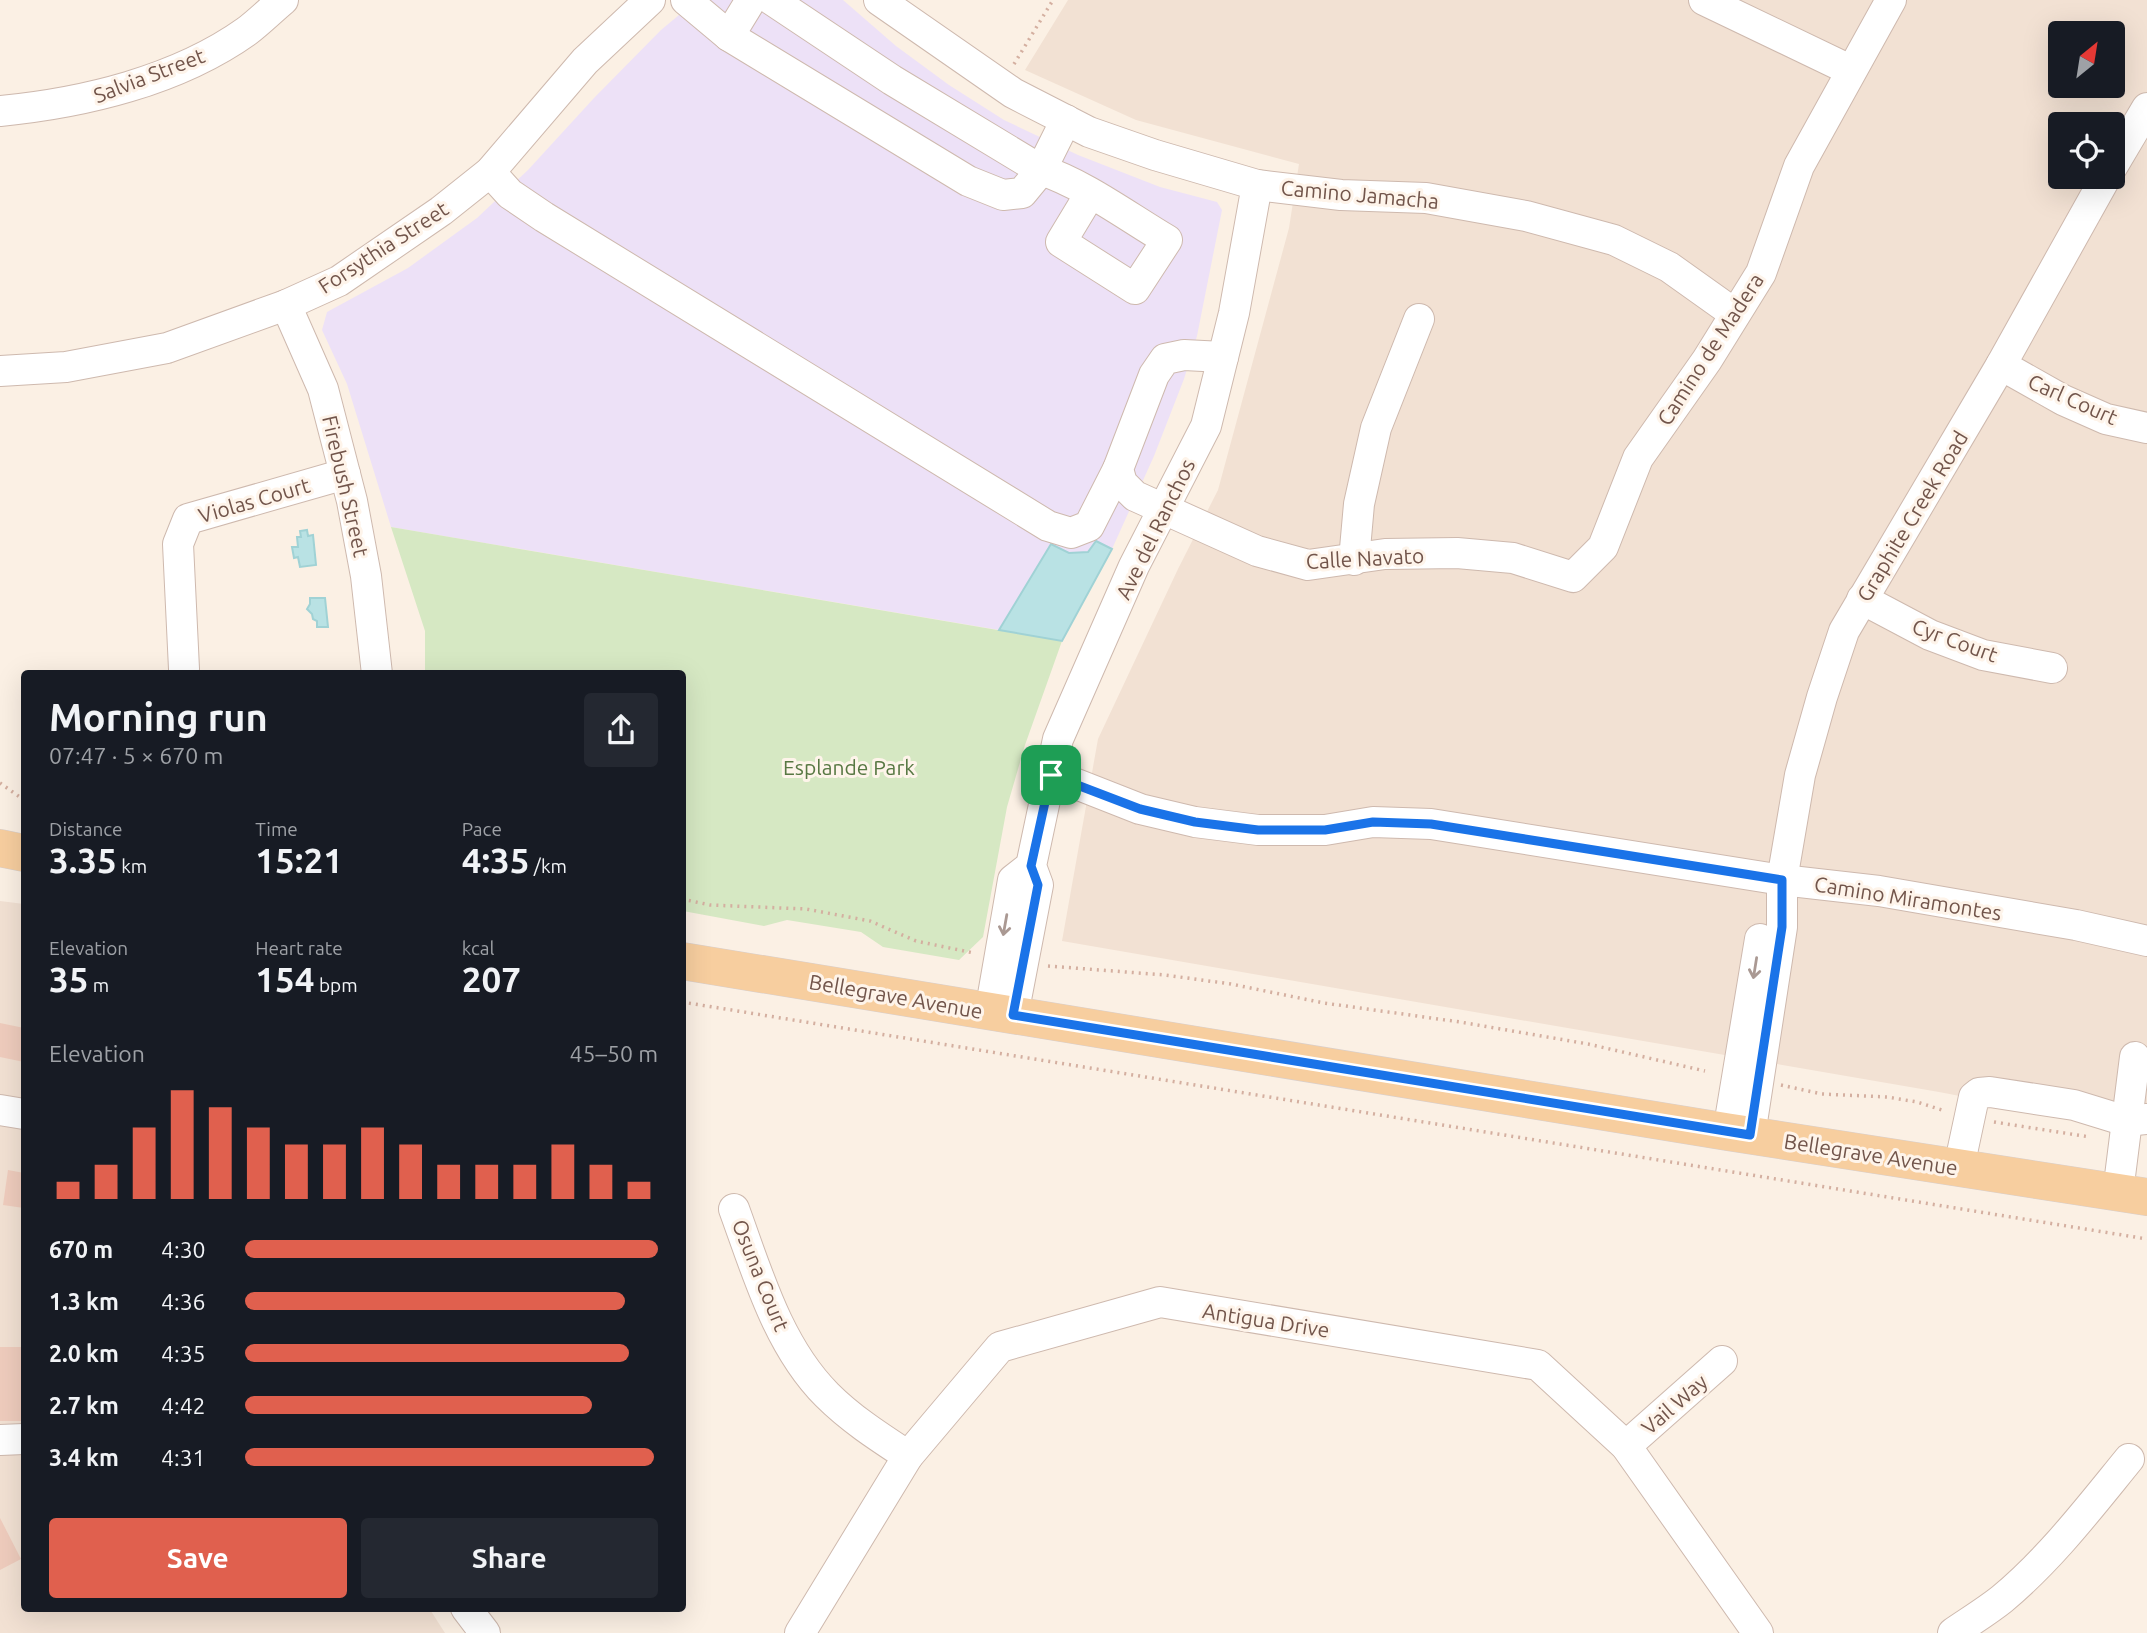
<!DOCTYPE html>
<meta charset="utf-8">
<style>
body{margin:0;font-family:Ubuntu,sans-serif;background:#242831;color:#f1f3f6;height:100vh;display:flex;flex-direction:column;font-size:26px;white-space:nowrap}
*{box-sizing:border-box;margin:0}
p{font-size:23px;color:#9ea1a6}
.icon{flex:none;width:38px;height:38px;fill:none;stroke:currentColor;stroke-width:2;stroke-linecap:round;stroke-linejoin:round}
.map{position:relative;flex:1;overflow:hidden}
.panel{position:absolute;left:21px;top:670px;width:665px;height:942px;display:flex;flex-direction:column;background:#171b24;border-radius:7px;box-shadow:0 7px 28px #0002}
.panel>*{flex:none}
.needle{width:46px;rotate:30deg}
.fabs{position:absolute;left:2048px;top:21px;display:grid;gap:14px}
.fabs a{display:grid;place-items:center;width:77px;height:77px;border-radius:7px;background:#171b24;box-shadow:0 7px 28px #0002;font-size:35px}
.pin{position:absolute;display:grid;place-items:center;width:60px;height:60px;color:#fff;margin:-30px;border-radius:14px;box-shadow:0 4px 10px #0006}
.round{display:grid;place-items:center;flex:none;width:74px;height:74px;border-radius:7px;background:#242831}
.head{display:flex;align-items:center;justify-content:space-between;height:119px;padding:0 28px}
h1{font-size:38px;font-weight:700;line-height:52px}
.stats{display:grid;grid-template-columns:repeat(3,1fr);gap:10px;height:119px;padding:7px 28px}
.stats div{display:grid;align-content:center}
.stats b{font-size:35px;font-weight:700}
.stats small{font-size:19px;font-weight:400}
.stats p{font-size:19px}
.chart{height:196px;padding:14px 28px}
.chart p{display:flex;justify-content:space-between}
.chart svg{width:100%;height:126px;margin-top:7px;stroke:#e0604e;stroke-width:6}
.primary-button{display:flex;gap:14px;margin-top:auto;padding:14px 28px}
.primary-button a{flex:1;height:80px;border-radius:7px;background:#e0604e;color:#fff;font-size:28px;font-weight:700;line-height:80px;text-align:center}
.primary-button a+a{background:#242831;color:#f1f3f6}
ul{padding:0 28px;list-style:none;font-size:23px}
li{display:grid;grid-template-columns:112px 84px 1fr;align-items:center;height:52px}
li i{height:18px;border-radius:9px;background:#e0604e}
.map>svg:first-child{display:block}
.residential{fill:#f2e1d3;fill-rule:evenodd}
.education{fill:#ede1f7}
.green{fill:#d6e8c3}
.water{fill:#b9e2e4;stroke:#a0d2d5;stroke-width:2}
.building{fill:#efccbd}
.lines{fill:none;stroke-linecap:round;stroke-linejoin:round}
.minor-casing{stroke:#ceb9ae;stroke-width:32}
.major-casing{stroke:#d8cfcd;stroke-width:38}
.path{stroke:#d4afa0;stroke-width:3.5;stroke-dasharray:2 5;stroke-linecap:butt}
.minor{stroke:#fff;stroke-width:30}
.major{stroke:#f7ce9f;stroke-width:37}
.oneway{stroke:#aa9993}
.route-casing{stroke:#fff;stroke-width:14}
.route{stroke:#1a73e8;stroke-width:9}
.labels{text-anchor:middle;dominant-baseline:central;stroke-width:6;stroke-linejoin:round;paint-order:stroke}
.street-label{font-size:21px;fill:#72554b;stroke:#fef4ea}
.park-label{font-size:21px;fill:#587843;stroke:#fef4ea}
</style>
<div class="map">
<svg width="2147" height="1633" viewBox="0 0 2147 1633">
<rect width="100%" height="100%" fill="#fbf0e4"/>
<g class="residential">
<path d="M1068 0H2147V1132L1939 1092 1062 941 1098 739 1178 569 1218 490 1289 228 1299 164 1136 120 1025 70ZM2060 33H2112V86H2060ZM2060 124H2112V177H2060Z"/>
<path d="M0 901 24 904V1608H429L445 1633H0Z"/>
</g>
<path class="education" d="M697 0H843L896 46 949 85 1004 120 1078 155 1160 187 1217 202 1222 210 1197 336 1184 379 1154 456 1112 549 1096 541 1088 552 1069 553 1051 544 999 630 391 527 347 384 322 330 327 312 408 268 477 218 528 170 594 98 661 30Z"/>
<path class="green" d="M391 527 1062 641 1025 745 1007 807 983 937 959 960 883 947 861 932 787 920 764 926 683 911 682 674H425V631Z"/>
<g class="water">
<path d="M307 530 308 536 313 535 316 565 300 567 298 557 294 558 292 547H298L297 537H301L300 531Z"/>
<path d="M1096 541 1112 549 1062 641 999 630 1051 544 1069 553 1088 552Z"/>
<path d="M310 598H325L328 627H317V621L313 619 312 614 307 609 310 604Z"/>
</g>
<g class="building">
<path d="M0 1023 24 1028V1062L0 1057Z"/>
<path d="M8 1170 24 1173V1208L3 1205Z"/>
<rect x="0" y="1347" width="23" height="74"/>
<path d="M0 1518 21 1559 0 1570Z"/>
</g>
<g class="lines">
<g class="minor-casing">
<g id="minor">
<path d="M686 0 729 36 968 181 1003 195 1022 193 1041 170 1066 120"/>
<path d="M772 0 892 80 1041 170C1084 184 1128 217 1167 240L1135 289 1061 242 1090 194"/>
<path d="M879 0 1013 93 1089 132 1155 155 1257 185 1341 195 1426 198 1526 216 1614 240 1669 267 1735 314"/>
<path d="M1704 0 1850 70"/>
<path d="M729 36 751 0"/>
<path d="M0 111C83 103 177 81 247 31 259 22 271 10 283 0"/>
<path d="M2112 167 2147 108"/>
<path d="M490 172 510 194 544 217 1048 526 1071 533 1089 526 1118 469"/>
<path d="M286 305 323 389 352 501 366 576 377 674"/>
<path d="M1223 357 1184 355 1165 359 1154 375 1118 469 1122 483 1135 496 1257 551 1308 565 1385 554 1457 553 1513 558 1573 577 1603 547 1638 458 1707 360 1761 273 1799 166 1891 0"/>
<path d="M2001 365 2063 400 2106 419 2147 428"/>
<path d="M0 371 66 367 167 348 286 305 339 281 441 211 490 172 585 61 650 0"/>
<path d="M1354 560 1359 504 1376 428 1419 319"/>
<path d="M1862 599 1930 635 1983 655 2052 668"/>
<path d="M184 669 178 544 188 519 345 474"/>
<path d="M1051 774 1140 809 1195 822 1258 830H1325L1373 822 1431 824 1782 880 1879 891 2076 925 2147 941"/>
<path d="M990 1012 1013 880 1031 866"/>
<path d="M1013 1015 1038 885 1031 866 1058 739 1134 566 1206 426 1234 313 1257 185"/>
<path d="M0 1110 24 1114"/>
<path d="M1728 1132 1760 939"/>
<path d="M1750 1135 1782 927V880L1800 775 1822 697 1844 631 2001 365 2106 177"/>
<path d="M1959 1167 1974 1097 1979 1093 1990 1092 2074 1105 2126 1121 2147 1119"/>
<path d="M2118 1192 2135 1057"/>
<path d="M734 1209C757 1272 778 1346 827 1395 851 1419 879 1437 908 1456"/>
<path d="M0 1440 24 1439"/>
<path d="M1626 1446 1722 1361"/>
<path d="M466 1608 485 1633"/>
<path d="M800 1633 908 1456 1000 1347 1160 1302 1538 1365 1626 1446 1758 1633"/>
<path d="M1953 1633C1969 1622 1987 1611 2002 1599 2051 1558 2089 1508 2129 1459"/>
</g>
</g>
<g class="major-casing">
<g id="major">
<path d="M0 848 24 853"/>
<path d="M682 961 1728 1132 2147 1197"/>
</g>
</g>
<g class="path">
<path d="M1014 64 1053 0"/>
<path d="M0 783 24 800"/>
<path d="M682 899 710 905 806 909 870 921 916 941 974 953"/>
<path d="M1048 966 1165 975 1231 984 1324 1003 1460 1022 1588 1044 1705 1071"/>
<path d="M682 1002 2147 1239"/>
<path d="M1781 1085 1822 1094 1887 1097 1917 1102 1945 1111"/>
<path d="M1994 1122 2090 1137"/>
</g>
<use href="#minor" class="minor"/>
<use href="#major" class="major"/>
</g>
<defs><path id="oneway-shaft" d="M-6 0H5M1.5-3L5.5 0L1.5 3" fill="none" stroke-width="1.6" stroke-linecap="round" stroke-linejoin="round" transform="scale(1.75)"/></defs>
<g class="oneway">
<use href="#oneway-shaft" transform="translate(1005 925) rotate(100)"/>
<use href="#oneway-shaft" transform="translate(1755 968) rotate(99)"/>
</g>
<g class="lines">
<g class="route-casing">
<path id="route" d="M1051 775 1140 809 1195 822 1258 830H1325L1373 822 1431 824 1782 880V927L1750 1135 1013 1015 1038 885 1031 866Z"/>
</g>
<use href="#route" class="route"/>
</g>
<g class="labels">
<g class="street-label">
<text transform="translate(149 75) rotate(-21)">Salvia Street</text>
<text transform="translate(1360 194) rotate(5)">Camino Jamacha</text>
<text transform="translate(383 247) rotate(-33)">Forsythia Street</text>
<text transform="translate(1710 349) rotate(-57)">Camino de Madera</text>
<text transform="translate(2073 399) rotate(24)">Carl Court</text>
<text transform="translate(346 486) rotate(77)">Firebush Street</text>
<text transform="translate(254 500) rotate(-16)">Violas Court</text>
<text transform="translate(1912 516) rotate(-59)">Graphite Creek Road</text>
<text transform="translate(1155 529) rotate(-64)">Ave del Ranchos</text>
<text transform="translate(1365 558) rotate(-3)">Calle Navato</text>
<text transform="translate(1955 640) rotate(20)">Cyr Court</text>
<text transform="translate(1908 898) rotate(9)">Camino Miramontes</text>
<text transform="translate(896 996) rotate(10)">Bellegrave Avenue</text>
<text transform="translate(1871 1154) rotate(9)">Bellegrave Avenue</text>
<text transform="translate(761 1275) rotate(68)">Osuna Court</text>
<text transform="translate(1266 1320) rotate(9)">Antigua Drive</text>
<text transform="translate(1674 1404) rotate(-41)">Vail Way</text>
</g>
<g class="park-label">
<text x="849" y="767">Esplande Park</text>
</g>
</g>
</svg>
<div class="fabs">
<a><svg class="needle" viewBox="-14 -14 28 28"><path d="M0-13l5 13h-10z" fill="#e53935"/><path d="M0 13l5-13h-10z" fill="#9ea1a6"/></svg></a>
<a><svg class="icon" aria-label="locate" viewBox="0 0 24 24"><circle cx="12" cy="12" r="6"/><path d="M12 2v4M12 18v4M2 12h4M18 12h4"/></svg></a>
</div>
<div class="pin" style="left:1051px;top:775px;background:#1e9e55"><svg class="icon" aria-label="arrive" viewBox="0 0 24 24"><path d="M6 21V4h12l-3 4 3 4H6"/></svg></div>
<section class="panel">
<div class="head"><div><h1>Morning run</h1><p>07:47 · 5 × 670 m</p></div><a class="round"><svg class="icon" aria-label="share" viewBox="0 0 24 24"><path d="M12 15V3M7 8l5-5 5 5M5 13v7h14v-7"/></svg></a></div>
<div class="stats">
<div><p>Distance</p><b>3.35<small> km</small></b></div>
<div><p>Time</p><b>15:21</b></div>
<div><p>Pace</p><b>4:35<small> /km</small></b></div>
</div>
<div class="stats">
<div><p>Elevation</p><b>35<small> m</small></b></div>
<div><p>Heart rate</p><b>154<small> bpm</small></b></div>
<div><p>kcal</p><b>207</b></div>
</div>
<div class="chart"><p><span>Elevation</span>45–50 m</p>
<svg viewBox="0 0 160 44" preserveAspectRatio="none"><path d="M5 44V38M15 44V32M25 44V19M35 44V6M45 44V12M55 44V19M65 44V25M75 44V25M85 44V19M95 44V25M105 44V32M115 44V32M125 44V32M135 44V25M145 44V32M155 44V38"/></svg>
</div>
<ul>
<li><b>670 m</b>4:30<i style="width:100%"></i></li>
<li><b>1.3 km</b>4:36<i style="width:92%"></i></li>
<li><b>2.0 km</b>4:35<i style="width:93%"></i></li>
<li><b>2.7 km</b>4:42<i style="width:84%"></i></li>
<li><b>3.4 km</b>4:31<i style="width:99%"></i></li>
</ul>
<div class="primary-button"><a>Save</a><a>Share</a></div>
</section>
</div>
